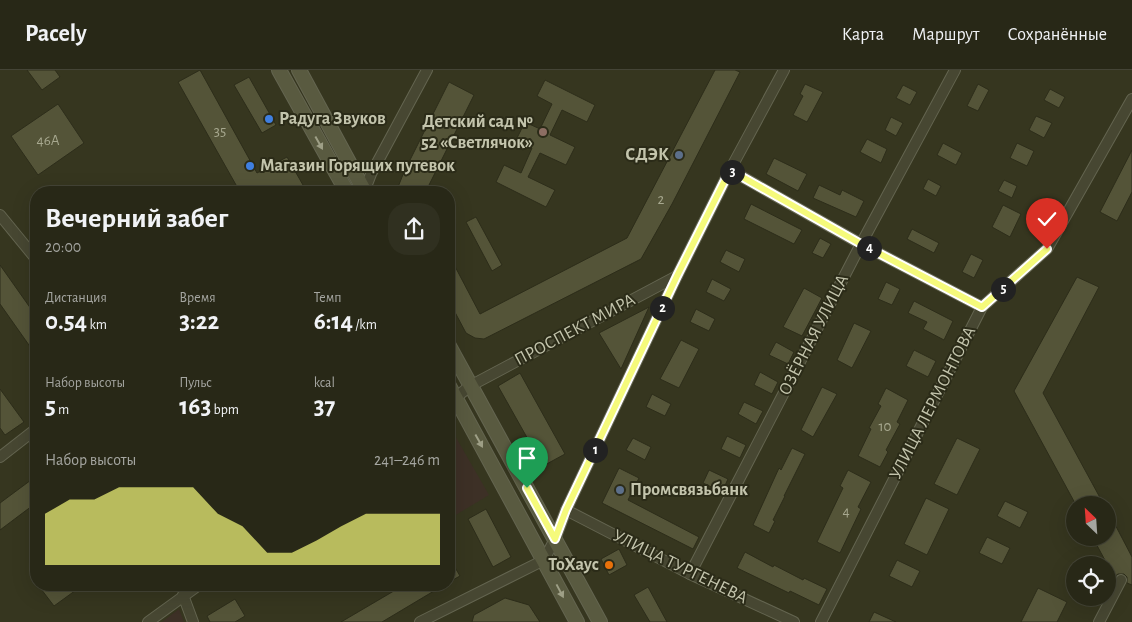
<!DOCTYPE html>
<html lang="ru">
<meta charset="utf-8">
<style>
body{margin:0;font-family:"Alegreya Sans",sans-serif;background:#303020;color:#f1f3f6;height:100vh;display:flex;flex-direction:column;font-size:19px;white-space:nowrap}
*{box-sizing:border-box;margin:0}
p{font-size:16px;color:#a5a6a1}
.icon{flex:none;width:28px;height:28px;fill:none;stroke:currentColor;stroke-width:2;stroke-linecap:round;stroke-linejoin:round}
.map{position:relative;flex:1;overflow:hidden}
.sheet{position:absolute;left:30px;top:116px;width:425px;height:405px;display:flex;flex-direction:column;background:#282817;border-radius:20px;box-shadow:0 5px 20px #0002,0 0 0 1px #444436}
.sheet>*{flex:none}
.needle{width:32px;rotate:335deg}
.buttons{position:absolute;left:1066px;top:426px;display:grid;gap:10px}
.buttons a{display:grid;place-items:center;width:50px;height:50px;border-radius:50%;background:#282817;box-shadow:0 5px 20px #0002,0 0 0 1px #444436;font-size:25px}
.pin{position:absolute;display:grid;place-items:center;width:42px;height:42px;color:#fff;margin:-51px -21px;border-radius:50% 50% 50% 0;rotate:-45deg;box-shadow:0 0 5px #0007}
.pin .icon{rotate:45deg}
.km{position:absolute;width:25px;height:25px;margin:-12px;border-radius:50%;background:#222;color:#fff;font-size:14px;line-height:25px;text-align:center}
.round{display:grid;place-items:center;flex:none;width:52px;height:52px;border-radius:20px;background:#303020}
.headline{display:flex;align-items:center;justify-content:space-between;height:85px;padding:0 15px}
h1{font-size:28px;font-weight:700;line-height:38px}
.stats{display:grid;grid-template-columns:repeat(3,1fr);gap:8px;height:85px;padding:5px 15px}
.stats div{display:grid;align-content:center}
.stats b{font-size:25px;font-weight:700}
.stats small{font-size:14px;font-weight:400}
.stats p{font-size:14px}
.chart{height:140px;padding:10px 15px}
.chart p{display:flex;justify-content:space-between}
.chart svg{width:100%;height:90px;margin-top:5px;fill:#f5fa7b;opacity:.7}
header{display:flex;align-items:center;gap:30px;box-sizing:border-box;height:70px;padding:0 25px;background:#282817;border-bottom:1px solid #444436}
header strong{font-size:24px}
nav{display:flex;gap:28px;margin-inline-start:auto;font-size:18px}
.map>svg:first-child{display:block}
.green{fill:#3d3026}
.building{fill:#545438;stroke:#2d2d1a}
.lines{fill:none;stroke-linecap:round;stroke-linejoin:round}
.street-casing{stroke:#646550;stroke-width:12}
.secondary-casing{stroke:#646550;stroke-width:16}
.street{stroke:#474732;stroke-width:10}
.secondary{stroke:#595a40;stroke-width:14}
.oneway{fill:#9e9f86}
.route-casing{stroke:#fff;stroke-width:10}
.route{stroke:#f5fa7b;stroke-width:6}
.shop-dot{fill:#3f7fe0;stroke:#2b2b18;stroke-width:2}
.education-dot{fill:#8d6e63;stroke:#2b2b18;stroke-width:2}
.service-dot{fill:#5c6f8a;stroke:#2b2b18;stroke-width:2}
.food-dot{fill:#e8710a;stroke:#2b2b18;stroke-width:2}
.labels{text-anchor:middle;dominant-baseline:central;stroke-width:4;stroke-linejoin:round;paint-order:stroke}
.number-label{font-size:15px;fill:#a7a88f}
.poi-label{font-size:18px;font-weight:bold;fill:#c3c4ac;stroke:#2b2b18;text-anchor:start}
.street-label{font-size:18px;fill:#c3c4ac;stroke:#2b2b18}
</style>
<header>
<strong>Pacely</strong>
<nav><a>Карта</a><a>Маршрут</a><a>Сохранённые</a></nav>
</header>
<div class="map">
<svg width="1132" height="552" viewBox="0 0 1132 552">
<rect width="100%" height="100%" fill="#36361f"/>
<g class="green">
<path d="M454 364 489 425 449 449V368Z"/>
<path d="M179 539 184 552H162Z"/>
</g>
<g class="building">
<path d="M27 0H55L60 7 42 20Z"/>
<path d="M200 0 257 103 287 87 307 122H240L178 12Z"/>
<path d="M715 0H735L740 2 672 134 641 189 484 269 475 268 466 263 449 231V185L480 244 627 168Z"/>
<path d="M249 7 276 55 262 63 234 15Z"/>
<path d="M545 10 595 35 587 52 562 40 550 65 575 77 566 95 540 83 528 107 555 120 546 137 496 112 504 95 521 103 532 78 516 70 525 52 540 59 552 34 537 26Z"/>
<path d="M449 12 474 25 429 115 428 122H396L404 102Z"/>
<path d="M805 14 823 22 807 52 793 45 803 26 800 24Z"/>
<path d="M978 14 989 20 978 41 967 36Z"/>
<path d="M903 15 917 22 910 35 896 28Z"/>
<path d="M1050 19 1065 27 1059 38 1044 30Z"/>
<path d="M58 34 84 73 38 105 11 66Z"/>
<path d="M1036 46 1052 53 1044 68 1029 60Z"/>
<path d="M891 47 903 53 896 66 885 60Z"/>
<path d="M867 69 887 79 881 93 860 82Z"/>
<path d="M943 73 962 83 956 95 937 85Z"/>
<path d="M1017 73 1034 81 1027 96 1010 88Z"/>
<path d="M1132 80V122L1117 151 1100 142Z"/>
<path d="M774 88 807 104 798 121 766 104Z"/>
<path d="M928 109 941 116 936 126 923 119Z"/>
<path d="M1004 110 1017 116 1012 128 998 121Z"/>
<path d="M819 115 840 125 842 120 864 131 856 147 813 128Z"/>
<path d="M751 134 802 160 794 174 744 149Z"/>
<path d="M1003 135 1021 144 1010 167 992 157Z"/>
<path d="M476 147 502 195 492 201 466 152Z"/>
<path d="M912 159 939 173 934 183 907 169Z"/>
<path d="M820 168 831 174 823 188 812 183Z"/>
<path d="M726 180 745 189 739 202 720 192Z"/>
<path d="M971 184 983 190 974 208 962 202Z"/>
<path d="M0 195 36 246V285L0 234Z"/>
<path d="M1077 207 1099 217 1043 323 1104 435H1076L1014 321Z"/>
<path d="M712 209 731 219 724 231 706 222Z"/>
<path d="M886 212 900 219 892 235 878 229Z"/>
<path d="M804 218 822 228 802 266 783 257Z"/>
<path d="M914 231 953 251 944 270 923 259 927 252 908 243Z"/>
<path d="M649 237 621 299 599 263Z"/>
<path d="M696 239 715 249 709 261 690 252Z"/>
<path d="M854 253 871 261 852 298 837 290Z"/>
<path d="M681 270 699 279 679 318 660 309Z"/>
<path d="M776 272 794 282 788 294 769 285Z"/>
<path d="M914 280 936 291 928 307 906 296Z"/>
<path d="M760 302 778 312 772 324 754 315Z"/>
<path d="M520 303 565 384 543 396 498 316Z"/>
<path d="M822 317 837 324 813 367 801 360Z"/>
<path d="M886 318 908 330 897 352 900 354 886 380 888 382 880 397 858 386 871 359 869 358 881 336 878 334Z"/>
<path d="M0 319 24 352 5 365 0 358Z"/>
<path d="M652 324 671 334 665 346 646 337Z"/>
<path d="M744 332 763 341 756 354 738 344Z"/>
<path d="M727 366 746 375 740 388 721 379Z"/>
<path d="M633 368 651 377 645 390 626 380Z"/>
<path d="M957 368 980 379 957 425 934 414Z"/>
<path d="M792 378 805 384 784 426H785L773 450 775 451 769 463 753 455 779 398 781 400Z"/>
<path d="M619 398 639 408 628 430 699 467 693 479 602 433Z"/>
<path d="M709 400 728 409 722 422 703 413Z"/>
<path d="M848 400 871 412 858 437 861 439 840 483 817 472 843 418 840 416Z"/>
<path d="M31 410 36 418V433L0 460V433Z"/>
<path d="M926 428 949 439 927 485 904 474Z"/>
<path d="M1005 431 1028 442 1020 458 997 446Z"/>
<path d="M486 439 511 487 493 497 468 449Z"/>
<path d="M1108 441 1132 487V515L1127 513V507L1124 504H1118L1114 507 1093 468H1108Z"/>
<path d="M987 467 1010 478 1002 494 979 483Z"/>
<path d="M619 479 627 495 609 505 601 489Z"/>
<path d="M745 482 773 497 774 495 803 510 804 508 827 519 819 535 790 521 789 523 737 498Z"/>
<path d="M449 487 460 506 449 512Z"/>
<path d="M897 490 920 501 912 517 889 506Z"/>
<path d="M38 515H83L54 536Z"/>
<path d="M404 515H444L382 552H341Z"/>
<path d="M648 517 667 552H650L634 525Z"/>
<path d="M1038 518 1067 532 1057 552H1021Z"/>
<path d="M505 528 529 535 540 552H472L474 545Z"/>
<path d="M235 529 245 546 235 552H210L207 546Z"/>
<path d="M874 542 896 552H869Z"/>
</g>
<g class="lines">
<g class="street-casing">
<g id="street">
<path d="M730 100 861 174 982 237"/>
<path d="M364 122 371 104 427 0"/>
<path d="M0 145 36 189"/>
<path d="M449 333 470 316 677 206"/>
<path d="M0 387 36 359"/>
<path d="M566 440 690 504 794 552"/>
<path d="M690 504 861 174 955 0"/>
<path d="M183 525 193 552"/>
<path d="M148 552 199 515"/>
<path d="M420 552 544 490 555 469 566 440 677 206 730 100 784 0"/>
<path d="M821 552 982 237 1047 179 1132 29"/>
<path d="M1099 552 1121 510"/>
</g>
</g>
<g class="secondary-casing">
<g id="secondary">
<path d="M279 0 347 122"/>
<path d="M299 0 365 122"/>
<path d="M449 276 600 552"/>
<path d="M449 316 577 552"/>
</g>
</g>
<use href="#street" class="street"/>
<use href="#secondary" class="secondary"/>
</g>
<defs><path id="oneway-solid" d="M-6-.8H1V-3.2L6.5 0L1 3.2V.8H-6Z" transform="scale(1.25)"/></defs>
<g class="oneway">
<use href="#oneway-solid" transform="translate(319 73) rotate(61)"/>
<use href="#oneway-solid" transform="translate(479 371) rotate(61)"/>
<use href="#oneway-solid" transform="translate(560 521) rotate(62)"/>
</g>
<g class="lines">
<g class="route-casing">
<path id="route" d="M527 418 555 469 566 440 677 206 730 100 861 174 982 237 1047 179"/>
</g>
<use href="#route" class="route"/>
</g>
<g class="shop-dot">
<circle cx="269" cy="49" r="5"/>
<circle cx="250" cy="96" r="5"/>
</g>
<circle class="education-dot" cx="543" cy="62" r="5"/>
<g class="service-dot">
<circle cx="679" cy="85" r="5"/>
<circle cx="620" cy="420" r="5"/>
</g>
<circle class="food-dot" cx="609" cy="495" r="5"/>
<g class="labels">
<g class="number-label">
<text x="220" y="61">35</text>
<text x="48" y="70">46А</text>
<text x="661" y="129">2</text>
<text x="885" y="356">10</text>
<text x="846" y="441">4</text>
</g>
<g class="poi-label">
<text x="279" y="49">Радуга Звуков</text>
<text x="533" y="52" text-anchor="end">Детский сад №<tspan x="533" dy="21">52 «Светлячок»</tspan></text>
<text x="669" y="85" text-anchor="end">СДЭК</text>
<text x="260" y="96">Магазин Горящих путевок</text>
<text x="630" y="420">Промсвязьбанк</text>
<text x="599" y="495" text-anchor="end">ТоХаус</text>
</g>
<g class="street-label">
<text transform="translate(575 260) rotate(-28)">ПРОСПЕКТ МИРА</text>
<text transform="translate(814 265) rotate(-63)">ОЗЁРНАЯ УЛИЦА</text>
<text transform="translate(933 333) rotate(-63)">УЛИЦА ЛЕРМОНТОВА</text>
<text transform="translate(680 497) rotate(26)">УЛИЦА ТУРГЕНЕВА</text>
</g>
</g>
</svg>
<div class="buttons">
<a><svg class="needle" viewBox="-14 -14 28 28"><path d="M0-13l5 13h-10z" fill="#e53935"/><path d="M0 13l5-13h-10z" fill="#a5a6a1"/></svg></a>
<a><svg class="icon" aria-label="locate" viewBox="0 0 24 24"><circle cx="12" cy="12" r="6"/><path d="M12 2v4M12 18v4M2 12h4M18 12h4"/></svg></a>
</div>
<div class="pin" style="left:527px;top:418px;background:#1e9e55"><svg class="icon" aria-label="arrive" viewBox="0 0 24 24"><path d="M6 21V4h12l-3 4 3 4H6"/></svg></div>
<div class="pin" style="left:1047px;top:179px;background:#d93025"><svg class="icon" aria-label="check" viewBox="0 0 24 24"><path d="M5 12l5 5 9-10"/></svg></div>
<b class="km" style="left:595px;top:380px">1</b>
<b class="km" style="left:662px;top:238px">2</b>
<b class="km" style="left:732px;top:102px">3</b>
<b class="km" style="left:869px;top:178px">4</b>
<b class="km" style="left:1003px;top:219px">5</b>
<section class="sheet">
<div class="headline"><div><h1>Вечерний забег</h1><p>20:00</p></div><a class="round"><svg class="icon" aria-label="share" viewBox="0 0 24 24"><path d="M12 15V3M7 8l5-5 5 5M5 13v7h14v-7"/></svg></a></div>
<div class="stats">
<div><p>Дистанция</p><b>0.54<small> km</small></b></div>
<div><p>Время</p><b>3:22</b></div>
<div><p>Темп</p><b>6:14<small> /km</small></b></div>
</div>
<div class="stats">
<div><p>Набор высоты</p><b>5<small> m</small></b></div>
<div><p>Пульс</p><b>163<small> bpm</small></b></div>
<div><p>kcal</p><b>37</b></div>
</div>
<div class="chart"><p><span>Набор высоты</span>241–246 m</p>
<svg viewBox="0 0 160 44" preserveAspectRatio="none"><path d="M0 44V19L10 12L20 12L30 6L40 6L50 6L60 6L70 19L80 25L90 38L100 38L110 32L120 25L130 19L140 19L150 19L160 19V44z"/></svg>
</div>
</section>
</div>
